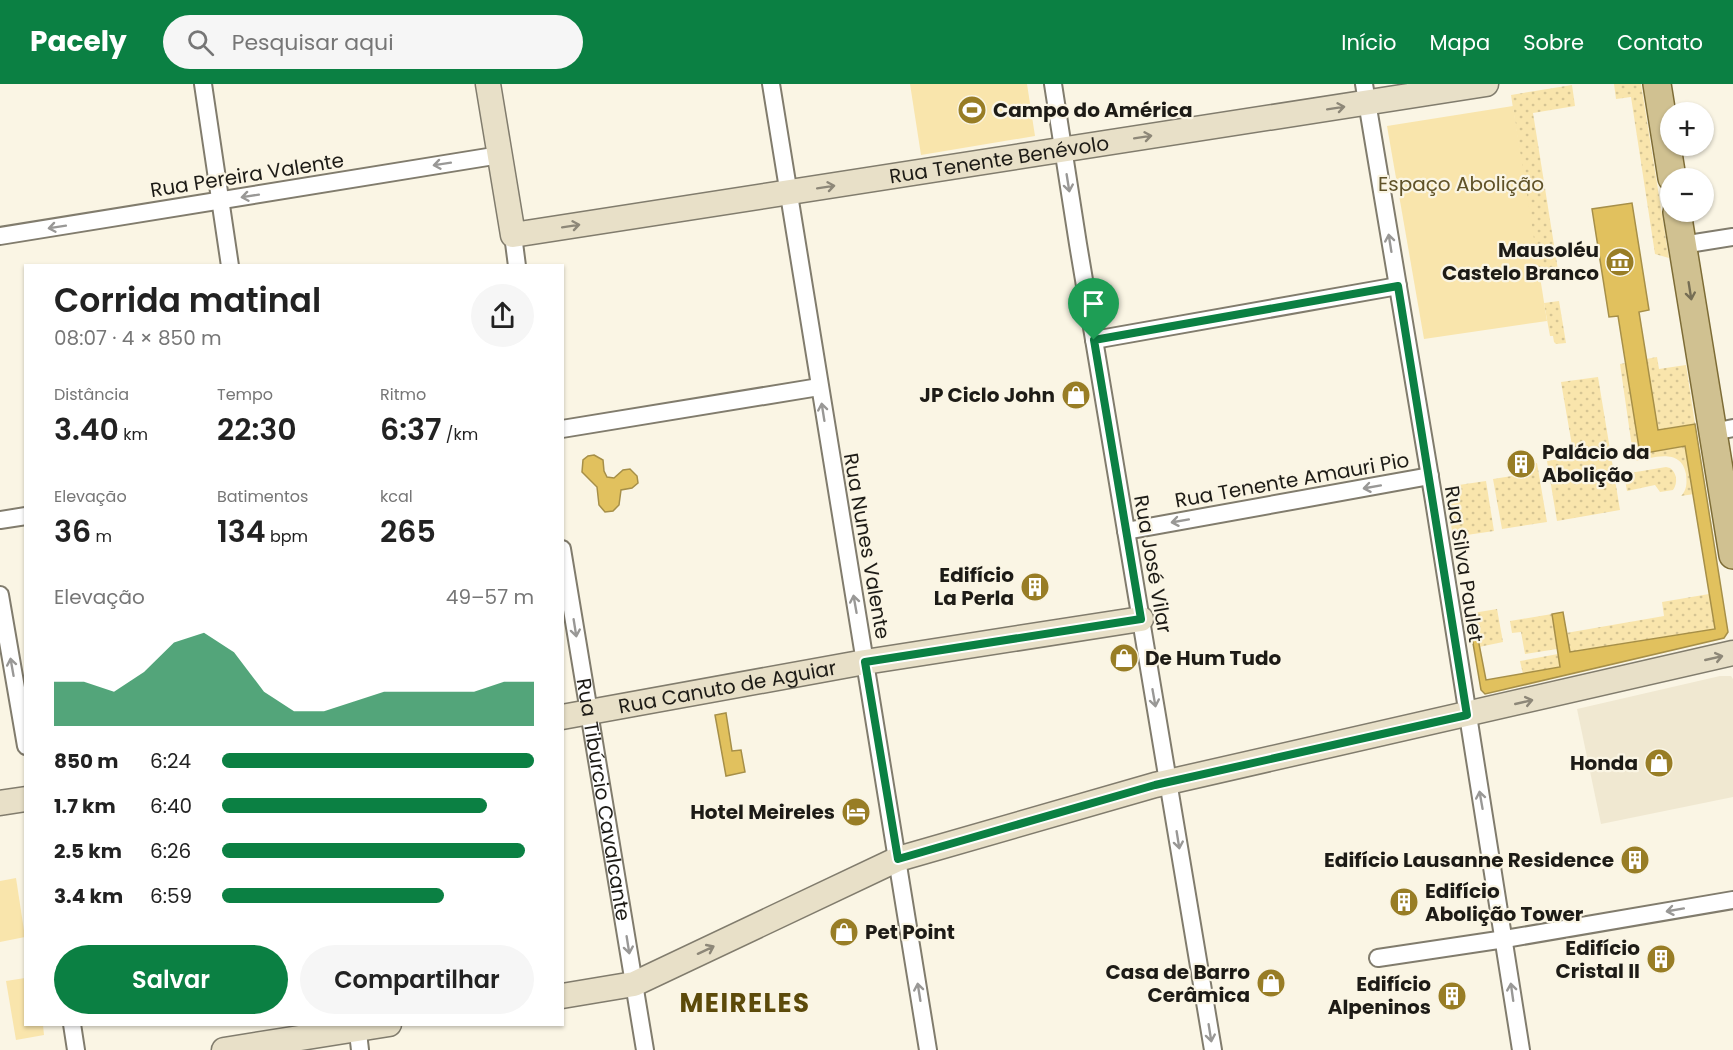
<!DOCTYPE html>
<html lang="pt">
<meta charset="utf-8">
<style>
body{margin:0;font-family:Poppins,sans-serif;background:#f6f6f6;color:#222;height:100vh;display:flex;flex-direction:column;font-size:22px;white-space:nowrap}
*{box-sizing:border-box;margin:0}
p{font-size:20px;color:#767676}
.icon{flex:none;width:33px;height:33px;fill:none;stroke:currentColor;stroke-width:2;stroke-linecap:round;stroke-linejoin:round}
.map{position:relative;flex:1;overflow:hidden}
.sheet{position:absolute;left:24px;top:180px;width:540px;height:762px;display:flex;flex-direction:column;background:#fff;border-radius:0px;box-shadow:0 2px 4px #0004}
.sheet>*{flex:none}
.fabs{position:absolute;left:1660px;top:18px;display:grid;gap:12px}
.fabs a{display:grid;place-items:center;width:54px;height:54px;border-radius:50%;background:#fff;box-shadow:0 2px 4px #0004;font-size:30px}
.pin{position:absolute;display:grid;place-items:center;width:51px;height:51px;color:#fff;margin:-62px -26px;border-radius:50% 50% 50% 0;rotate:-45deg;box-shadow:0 0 6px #0007}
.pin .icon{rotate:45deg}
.round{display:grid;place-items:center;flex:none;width:63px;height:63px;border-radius:32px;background:#f6f6f6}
.summary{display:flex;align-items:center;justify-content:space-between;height:102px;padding:0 30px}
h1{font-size:33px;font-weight:600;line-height:45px}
.figures{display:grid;grid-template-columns:repeat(3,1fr);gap:9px;height:102px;padding:6px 30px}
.figures div{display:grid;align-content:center}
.figures b{font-size:30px;font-weight:600}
.figures small{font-size:16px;font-weight:400}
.figures p{font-size:16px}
.chart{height:168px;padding:12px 30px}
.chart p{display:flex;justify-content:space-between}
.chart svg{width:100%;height:108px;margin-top:6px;fill:#0b8043;opacity:.7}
.action{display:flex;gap:12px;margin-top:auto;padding:12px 30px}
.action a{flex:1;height:69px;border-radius:36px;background:#0b8043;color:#fff;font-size:24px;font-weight:600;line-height:69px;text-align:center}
.action a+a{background:#f6f6f6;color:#222}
ul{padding:0 30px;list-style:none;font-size:20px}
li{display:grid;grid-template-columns:96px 72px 1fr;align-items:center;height:45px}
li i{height:15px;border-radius:8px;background:#0b8043}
header{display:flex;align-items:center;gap:36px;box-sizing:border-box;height:84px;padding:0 30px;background:#0b8043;color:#fff}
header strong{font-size:28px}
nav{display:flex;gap:33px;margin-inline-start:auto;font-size:21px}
.search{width:420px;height:54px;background:#f6f6f6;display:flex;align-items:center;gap:15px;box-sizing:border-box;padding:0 21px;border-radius:33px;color:#767676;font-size:22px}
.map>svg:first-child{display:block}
.built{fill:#f0e8d1}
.grass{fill:url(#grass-dots)}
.park{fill:#f9e5ac}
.water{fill:#e1c15e;stroke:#a68f48;stroke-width:1.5}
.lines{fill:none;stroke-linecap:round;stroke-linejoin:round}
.street-casing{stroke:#817c6d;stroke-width:20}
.secondary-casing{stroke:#817c6d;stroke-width:27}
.primary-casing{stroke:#7d6c36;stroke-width:30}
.street{stroke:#fff;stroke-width:16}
.secondary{stroke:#e8e0c8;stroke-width:24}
.primary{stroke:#d0c191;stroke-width:27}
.oneway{stroke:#8d8778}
.oneway2{stroke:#999896}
.oneway3{stroke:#766e54}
.route-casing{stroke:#fff;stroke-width:12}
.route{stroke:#0b8043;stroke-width:8}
.labels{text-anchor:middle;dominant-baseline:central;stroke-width:4.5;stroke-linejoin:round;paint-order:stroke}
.poi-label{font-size:20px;font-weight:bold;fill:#1d1b16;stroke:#faf5e4;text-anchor:end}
.street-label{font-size:20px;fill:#1d1b16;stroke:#faf5e4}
.park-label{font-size:20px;fill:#5f5228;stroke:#faf5e4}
.district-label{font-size:26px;font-weight:bold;letter-spacing:1.5px;fill:#5c4a0a;stroke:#faf5e4}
</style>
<header>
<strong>Pacely</strong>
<div class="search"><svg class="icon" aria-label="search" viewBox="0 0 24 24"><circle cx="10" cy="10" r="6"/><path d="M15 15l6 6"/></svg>Pesquisar aqui</div>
<nav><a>Início</a><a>Mapa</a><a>Sobre</a><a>Contato</a></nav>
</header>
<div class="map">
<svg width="1733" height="966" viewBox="0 0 1733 966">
<defs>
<pattern id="grass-dots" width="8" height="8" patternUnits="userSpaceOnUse" patternTransform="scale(1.5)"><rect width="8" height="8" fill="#f9e5ac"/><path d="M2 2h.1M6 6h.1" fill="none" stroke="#d5c493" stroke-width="1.8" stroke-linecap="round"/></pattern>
</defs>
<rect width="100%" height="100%" fill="#faf5e4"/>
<path class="built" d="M1720 592H1731L1733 595V713L1601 740 1577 625Z"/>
<g class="grass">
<path d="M1614 0H1641L1669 174 1655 170 1631 13 1616 15Z"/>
<path d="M1572 1 1575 22 1533 29 1558 186 1538 189 1511 11Z"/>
<path d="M1559 217 1566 259 1556 260 1554 258 1553 252H1550L1544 219Z"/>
<path d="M1657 273 1659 285 1686 281 1695 340 1658 346 1646 275Z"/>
<path d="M1626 279 1640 370 1685 362 1694 410 1681 412C1687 406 1687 399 1686 390 1681 363 1653 374 1634 377L1620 280Z"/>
<path d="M1598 293 1620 426 1557 437 1547 377 1574 373 1561 298Z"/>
<path d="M1537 379 1547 438 1502 445 1493 395 1512 392 1510 383Z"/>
<path d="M1666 383 1670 384C1677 389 1678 399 1673 406L1660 408 1655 401 1627 407 1624 390Z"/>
<path d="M1486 397 1494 447 1453 453 1445 403Z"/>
<path d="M1709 510 1715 545 1570 568 1566 549 1664 532 1662 518Z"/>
<path d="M1497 525 1503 558 1479 563 1473 529Z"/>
<path d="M1552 530 1557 565 1525 570 1521 548 1512 549 1510 537Z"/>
<path d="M1558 570 1560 583 1523 590 1520 577Z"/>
</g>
<g class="park">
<path d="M910 0H1027L1035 52 921 71Z"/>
<path d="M1513 22 1547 237 1424 255 1387 42Z"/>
<path d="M16 794 25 853 0 858V797Z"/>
<path d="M25 894 26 940 43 941 44 951 16 956 6 897Z"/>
</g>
<g class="water">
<path d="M1632 119 1649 226 1639 228 1658 346 1695 340 1728 548 1724 554 1485 610 1481 606 1468 530 1473 529 1486 596 1560 583 1552 530 1563 528 1570 568 1715 545 1685 362 1640 370 1618 232 1609 233 1592 125Z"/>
<path d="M594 371 603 376 604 387 607 393 614 394 623 386 630 385 637 392 638 399 632 404 621 406 619 421 613 427 605 428 599 421 597 403 582 388 583 376 588 372Z"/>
<path d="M726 629 732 667 741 666 745 688 726 692 715 631Z"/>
</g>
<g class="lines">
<g class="street-casing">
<g id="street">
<path d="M203 0 230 182"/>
<path d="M771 0 928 966"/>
<path d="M1053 0 1078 160 1213 966"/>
<path d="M1364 0 1434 417 1521 966"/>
<path d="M513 151 517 182"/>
<path d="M0 152 500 71"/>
<path d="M1682 161 1733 153"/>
<path d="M1094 256 1398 202"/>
<path d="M562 345 819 303"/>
<path d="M1713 348 1733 344"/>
<path d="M0 436 26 432"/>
<path d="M1126 447 1430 392"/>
<path id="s1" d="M562 465 645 966"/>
<path d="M0 511 26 662"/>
<path d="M1378 874 1505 855 1733 816"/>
<path d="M72 940 76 966"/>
<path d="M357 940 360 966"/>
</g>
</g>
<g class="secondary-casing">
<g id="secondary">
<path id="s2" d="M488 0 513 151 1486 0"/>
<path id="s3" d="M562 633 865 578 1141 535"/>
<path d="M0 719 26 715"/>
<path d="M562 912 634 900 898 775 1155 701 1733 569"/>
<path d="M224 966 389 940"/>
</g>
</g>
<g class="primary-casing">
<g id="primary">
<path d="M1657 0 1672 94"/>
<path d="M1677 128 1733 471"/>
</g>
</g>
<use href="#street" class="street"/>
<use href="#secondary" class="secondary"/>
<use href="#primary" class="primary"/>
</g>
<defs><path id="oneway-shaft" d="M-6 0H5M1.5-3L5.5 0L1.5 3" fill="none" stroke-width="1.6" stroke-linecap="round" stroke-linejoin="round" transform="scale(1.5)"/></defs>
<g class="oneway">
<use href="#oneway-shaft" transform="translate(1336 24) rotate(-9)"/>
<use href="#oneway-shaft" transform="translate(1143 53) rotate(-9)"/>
<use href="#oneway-shaft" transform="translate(826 103) rotate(-9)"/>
<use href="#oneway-shaft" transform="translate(571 142) rotate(-9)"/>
<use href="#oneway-shaft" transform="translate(1714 574) rotate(-13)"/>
<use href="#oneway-shaft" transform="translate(1524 618) rotate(-13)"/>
<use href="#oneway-shaft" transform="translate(706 866) rotate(-25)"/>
</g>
<g class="oneway2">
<use href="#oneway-shaft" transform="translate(442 80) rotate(171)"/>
<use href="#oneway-shaft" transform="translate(1068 99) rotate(81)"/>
<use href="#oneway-shaft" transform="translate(250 112) rotate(171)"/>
<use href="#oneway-shaft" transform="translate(57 143) rotate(171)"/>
<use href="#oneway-shaft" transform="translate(1390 159) rotate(-99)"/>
<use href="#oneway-shaft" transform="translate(823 328) rotate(-99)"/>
<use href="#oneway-shaft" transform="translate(1372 403) rotate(170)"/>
<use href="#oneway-shaft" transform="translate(1180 437) rotate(170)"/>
<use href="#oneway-shaft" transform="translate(855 520) rotate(-100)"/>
<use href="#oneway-shaft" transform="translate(575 544) rotate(81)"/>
<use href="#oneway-shaft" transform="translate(12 583) rotate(-100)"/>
<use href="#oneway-shaft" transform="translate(1154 614) rotate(80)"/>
<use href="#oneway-shaft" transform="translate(1481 716) rotate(-100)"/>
<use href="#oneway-shaft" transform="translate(1178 756) rotate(81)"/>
<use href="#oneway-shaft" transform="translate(1675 826) rotate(170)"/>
<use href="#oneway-shaft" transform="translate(628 861) rotate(81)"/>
<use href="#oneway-shaft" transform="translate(919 908) rotate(-99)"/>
<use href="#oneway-shaft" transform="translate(1512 908) rotate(-98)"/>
<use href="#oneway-shaft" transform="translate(1210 949) rotate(81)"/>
</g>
<use class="oneway3" href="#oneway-shaft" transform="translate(1690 207) rotate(81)"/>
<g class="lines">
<g class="route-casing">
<path id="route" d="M1398 202 1467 631 1155 701 898 775 865 578 1141 535 1094 256Z"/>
</g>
<use href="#route" class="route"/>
</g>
<defs>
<g id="stadium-disc" transform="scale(1.5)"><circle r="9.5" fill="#987d25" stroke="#faf5e4"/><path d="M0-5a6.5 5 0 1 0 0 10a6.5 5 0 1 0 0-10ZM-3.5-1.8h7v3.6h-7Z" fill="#fff"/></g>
<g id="museum-disc" transform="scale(1.5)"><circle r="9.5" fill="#987d25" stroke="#faf5e4"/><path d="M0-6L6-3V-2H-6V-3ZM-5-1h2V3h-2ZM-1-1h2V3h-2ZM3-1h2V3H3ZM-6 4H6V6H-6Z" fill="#fff"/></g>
<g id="shop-disc" transform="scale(1.5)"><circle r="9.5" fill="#987d25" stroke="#faf5e4"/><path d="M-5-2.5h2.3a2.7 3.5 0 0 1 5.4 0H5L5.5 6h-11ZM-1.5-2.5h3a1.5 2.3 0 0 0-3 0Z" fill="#fff"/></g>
<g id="building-disc" transform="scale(1.5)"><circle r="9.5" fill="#987d25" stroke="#faf5e4"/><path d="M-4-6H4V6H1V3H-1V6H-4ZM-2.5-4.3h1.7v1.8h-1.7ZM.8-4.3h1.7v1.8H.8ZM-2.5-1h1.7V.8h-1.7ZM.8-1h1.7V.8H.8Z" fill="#fff"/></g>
<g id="hotel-disc" transform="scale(1.5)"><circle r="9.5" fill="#987d25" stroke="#faf5e4"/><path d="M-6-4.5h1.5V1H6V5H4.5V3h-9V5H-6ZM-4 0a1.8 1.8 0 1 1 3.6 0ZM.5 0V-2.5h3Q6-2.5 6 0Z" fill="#fff"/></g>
</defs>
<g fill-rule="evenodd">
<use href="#stadium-disc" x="972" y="26"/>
<use href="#museum-disc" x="1620" y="178"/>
<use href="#shop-disc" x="1076" y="311"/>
<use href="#building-disc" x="1521" y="380"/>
<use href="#building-disc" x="1035" y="503"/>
<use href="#shop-disc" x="1124" y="574"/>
<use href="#shop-disc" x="1659" y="679"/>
<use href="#hotel-disc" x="856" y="728"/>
<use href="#building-disc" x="1635" y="776"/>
<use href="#building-disc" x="1404" y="818"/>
<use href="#shop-disc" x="844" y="848"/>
<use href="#building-disc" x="1661" y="875"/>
<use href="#shop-disc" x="1271" y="899"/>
<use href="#building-disc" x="1452" y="912"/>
</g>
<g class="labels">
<g class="poi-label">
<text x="993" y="26" text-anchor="start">Campo do América</text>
<text x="1599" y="166">Mausoléu<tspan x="1599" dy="23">Castelo Branco</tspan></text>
<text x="1055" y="311">JP Ciclo John</text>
<text x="1542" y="368" text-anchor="start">Palácio da<tspan x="1542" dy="23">Abolição</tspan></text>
<text x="1014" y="491">Edifício<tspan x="1014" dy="23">La Perla</tspan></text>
<text x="1145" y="574" text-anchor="start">De Hum Tudo</text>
<text x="1638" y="679">Honda</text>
<text x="835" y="728">Hotel Meireles</text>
<text x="1614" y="776">Edifício Lausanne Residence</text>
<text x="1425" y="807" text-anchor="start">Edifício<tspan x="1425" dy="23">Abolição Tower</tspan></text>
<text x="865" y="848" text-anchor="start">Pet Point</text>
<text x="1640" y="864">Edifício<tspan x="1640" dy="23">Cristal II</tspan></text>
<text x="1250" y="888">Casa de Barro<tspan x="1250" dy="23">Cerâmica</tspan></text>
<text x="1431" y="900">Edifício<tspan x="1431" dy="23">Alpeninos</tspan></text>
</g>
<g class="street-label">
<text stroke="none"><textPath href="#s2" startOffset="645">Rua Tenente Benévolo</textPath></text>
<text transform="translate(247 91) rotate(-9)">Rua Pereira Valente</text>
<text transform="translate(1292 396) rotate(-10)">Rua Tenente Amauri Pio</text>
<text transform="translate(867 462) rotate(80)">Rua Nunes Valente</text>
<text transform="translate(1153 480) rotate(80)">Rua José Vilar</text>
<text transform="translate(1464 480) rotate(81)">Rua Silva Paulet</text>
<text stroke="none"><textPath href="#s3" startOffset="168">Rua Canuto de Aguiar</textPath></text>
<text stroke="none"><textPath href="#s1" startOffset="254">Rua Tibúrcio Cavalcante</textPath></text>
</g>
<g class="park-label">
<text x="1461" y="100">Espaço Abolição</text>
</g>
<g class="district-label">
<text x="745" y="919">MEIRELES</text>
</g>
</g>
</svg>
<div class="fabs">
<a>+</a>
<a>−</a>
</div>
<div class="pin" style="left:1094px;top:256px;background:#1e9e55"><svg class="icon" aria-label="arrive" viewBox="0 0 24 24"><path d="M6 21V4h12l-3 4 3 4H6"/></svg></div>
<section class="sheet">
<div class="summary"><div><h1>Corrida matinal</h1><p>08:07 · 4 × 850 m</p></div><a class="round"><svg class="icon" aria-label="share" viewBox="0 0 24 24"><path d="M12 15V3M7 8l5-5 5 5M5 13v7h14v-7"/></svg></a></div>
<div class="figures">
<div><p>Distância</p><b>3.40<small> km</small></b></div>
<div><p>Tempo</p><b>22:30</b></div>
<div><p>Ritmo</p><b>6:37<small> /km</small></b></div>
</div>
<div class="figures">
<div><p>Elevação</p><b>36<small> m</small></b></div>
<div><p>Batimentos</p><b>134<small> bpm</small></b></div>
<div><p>kcal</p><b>265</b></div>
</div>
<div class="chart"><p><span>Elevação</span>49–57 m</p>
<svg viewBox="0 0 160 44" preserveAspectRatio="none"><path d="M0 44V26L10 26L20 30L30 22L40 10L50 6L60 14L70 30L80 38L90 38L100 34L110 30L120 30L130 30L140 30L150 26L160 26V44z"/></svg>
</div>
<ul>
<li><b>850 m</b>6:24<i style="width:100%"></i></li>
<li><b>1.7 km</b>6:40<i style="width:85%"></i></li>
<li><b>2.5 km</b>6:26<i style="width:97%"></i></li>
<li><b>3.4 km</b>6:59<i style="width:71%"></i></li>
</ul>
<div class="action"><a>Salvar</a><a>Compartilhar</a></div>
</section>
</div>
